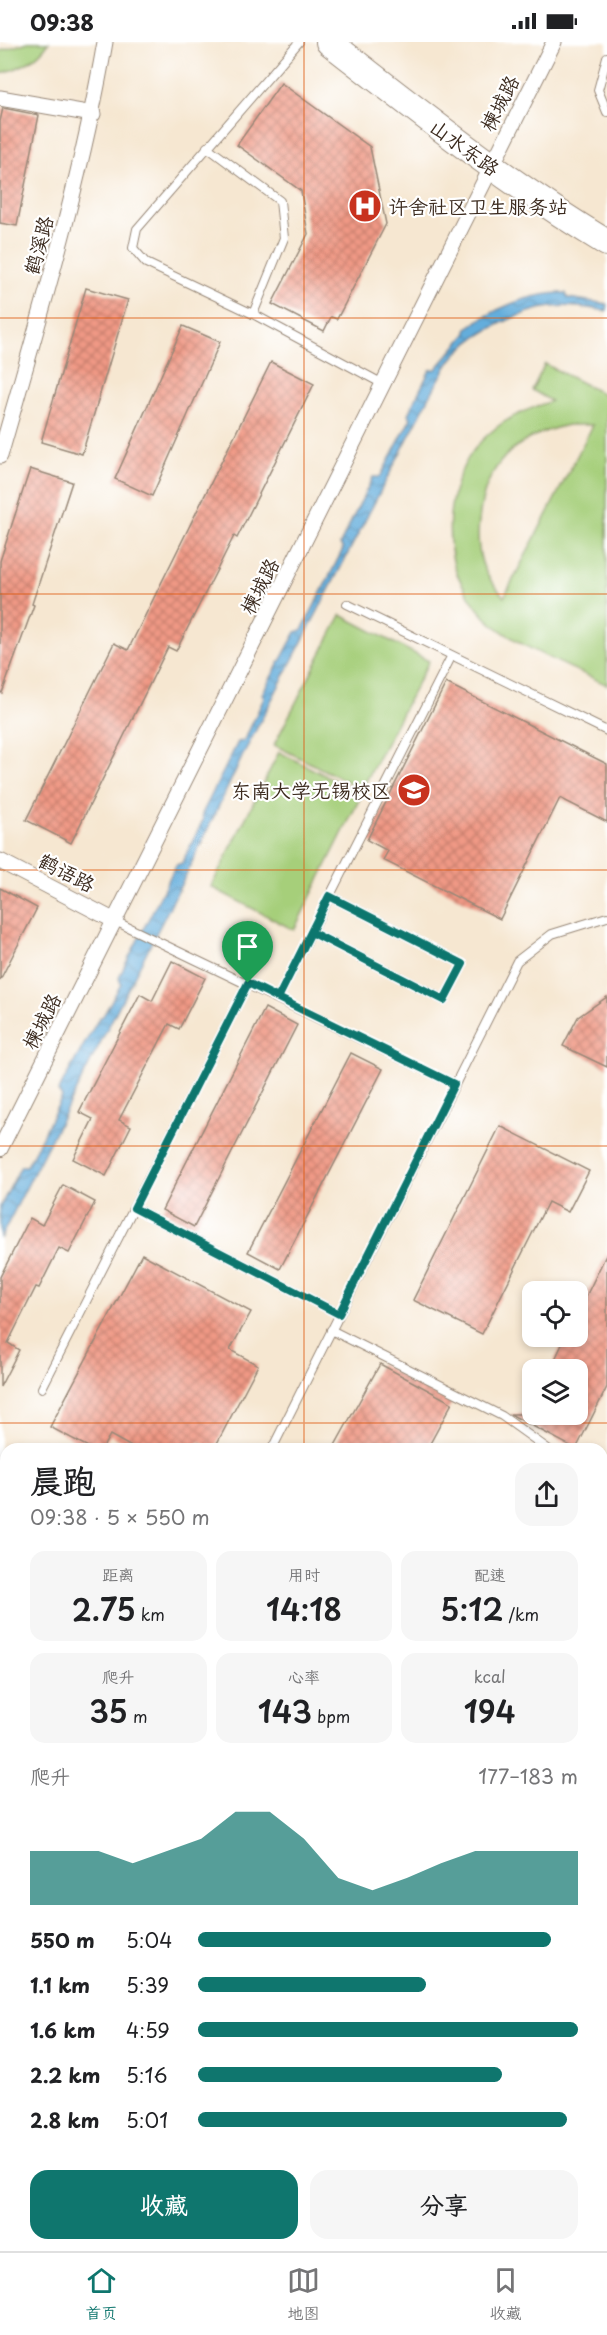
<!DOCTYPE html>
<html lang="zh">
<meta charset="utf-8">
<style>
body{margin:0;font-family:"Playpen Sans","LXGW WenKai TC",sans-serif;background:#f6f6f6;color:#202124;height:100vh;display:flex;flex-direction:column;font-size:22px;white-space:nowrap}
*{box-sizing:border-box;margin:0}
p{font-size:20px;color:#757577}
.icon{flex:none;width:33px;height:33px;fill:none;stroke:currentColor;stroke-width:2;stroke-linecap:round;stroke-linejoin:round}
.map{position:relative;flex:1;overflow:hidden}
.side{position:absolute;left:0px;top:1401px;width:608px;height:808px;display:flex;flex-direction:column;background:#fff;border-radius:18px 18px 0 0;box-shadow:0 3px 9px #0003}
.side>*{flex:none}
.buttons{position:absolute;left:522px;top:1239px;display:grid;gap:12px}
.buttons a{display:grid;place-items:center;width:66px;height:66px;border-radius:12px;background:#fff;box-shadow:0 3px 9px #0003;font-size:30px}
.pin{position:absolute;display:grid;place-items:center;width:51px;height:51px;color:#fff;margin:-62px -26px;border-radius:50% 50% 50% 0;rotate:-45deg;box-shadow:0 0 6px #0007}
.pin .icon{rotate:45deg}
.round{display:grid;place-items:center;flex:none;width:63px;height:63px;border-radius:18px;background:#f6f6f6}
.head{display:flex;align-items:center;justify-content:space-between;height:102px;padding:0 30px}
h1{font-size:33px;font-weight:600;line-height:45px}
.stats{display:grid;grid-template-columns:repeat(3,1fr);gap:9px;height:102px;padding:6px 30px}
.stats div{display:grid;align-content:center;border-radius:15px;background:#f6f6f6;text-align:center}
.stats b{font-size:30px;font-weight:600}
.stats small{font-size:16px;font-weight:400}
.stats p{font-size:16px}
.chart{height:168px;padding:12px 30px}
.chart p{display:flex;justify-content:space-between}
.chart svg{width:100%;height:108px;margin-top:6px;fill:#0f766e;opacity:.7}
.cta{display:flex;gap:12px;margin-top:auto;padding:12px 30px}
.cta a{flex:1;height:69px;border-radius:18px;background:#0f766e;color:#fff;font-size:24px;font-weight:600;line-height:69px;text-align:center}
.cta a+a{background:#f6f6f6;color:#202124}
ul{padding:0 30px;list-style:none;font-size:20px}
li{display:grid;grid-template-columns:96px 72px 1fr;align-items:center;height:45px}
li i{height:15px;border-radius:8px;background:#0f766e}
.status{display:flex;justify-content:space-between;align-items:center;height:42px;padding:0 30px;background:#fff;direction:ltr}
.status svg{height:16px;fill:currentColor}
.tab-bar{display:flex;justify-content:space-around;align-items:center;height:84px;border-top:2px solid #e0e0e0;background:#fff;font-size:16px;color:#757577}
.tab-bar a{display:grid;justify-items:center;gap:3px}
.tab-bar .active{color:#0f766e}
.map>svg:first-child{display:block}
.park{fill:url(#park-crowns);stroke:#707c4c;stroke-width:1.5}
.pitch{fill:#a6cf7a;stroke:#707c4c;stroke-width:1.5;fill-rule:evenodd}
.water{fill:url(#water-waves);stroke:#506c7d;stroke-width:1.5}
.building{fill:url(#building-cross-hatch)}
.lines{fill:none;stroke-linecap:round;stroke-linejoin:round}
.service-casing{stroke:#988878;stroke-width:10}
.minor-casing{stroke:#988878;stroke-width:17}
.trunk-casing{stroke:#988878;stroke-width:28}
.path{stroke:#988878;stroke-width:3;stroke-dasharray:4.5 4.5;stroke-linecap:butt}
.service{stroke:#fff;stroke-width:8}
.minor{stroke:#fff;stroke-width:15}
.trunk{stroke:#fff;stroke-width:26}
.route-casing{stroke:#fff;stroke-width:12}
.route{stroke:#0f766e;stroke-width:8}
.grid{fill:none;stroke:#df570d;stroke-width:1.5;stroke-opacity:0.55}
.labels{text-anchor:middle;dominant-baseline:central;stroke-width:4.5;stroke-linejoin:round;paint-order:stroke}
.street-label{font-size:20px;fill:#3b2a1e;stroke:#fff}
.poi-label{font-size:20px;fill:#3b2a1e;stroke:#fff;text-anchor:start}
</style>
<div class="status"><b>09:38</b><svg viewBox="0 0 49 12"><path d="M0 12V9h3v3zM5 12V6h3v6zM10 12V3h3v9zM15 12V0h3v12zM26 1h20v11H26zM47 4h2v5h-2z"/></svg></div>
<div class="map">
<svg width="607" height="2209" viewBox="0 0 607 2209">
<defs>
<pattern id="park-crowns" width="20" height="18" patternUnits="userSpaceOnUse" patternTransform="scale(1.5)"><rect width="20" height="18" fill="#a6cf7a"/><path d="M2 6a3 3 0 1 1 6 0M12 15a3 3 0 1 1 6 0" fill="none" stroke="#90b269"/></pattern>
<pattern id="water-waves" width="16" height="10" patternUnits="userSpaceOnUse" patternTransform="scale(1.5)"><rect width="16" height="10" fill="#64addc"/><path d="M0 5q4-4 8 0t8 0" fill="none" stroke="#548db2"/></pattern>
<pattern id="building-cross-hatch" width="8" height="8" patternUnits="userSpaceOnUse" patternTransform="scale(1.5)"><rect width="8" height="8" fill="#f09985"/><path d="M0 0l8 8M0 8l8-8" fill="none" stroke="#c47d6c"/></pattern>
</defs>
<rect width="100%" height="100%" fill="#fff"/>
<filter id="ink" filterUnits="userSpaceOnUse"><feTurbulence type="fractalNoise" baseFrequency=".0167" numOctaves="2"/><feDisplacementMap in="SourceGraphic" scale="12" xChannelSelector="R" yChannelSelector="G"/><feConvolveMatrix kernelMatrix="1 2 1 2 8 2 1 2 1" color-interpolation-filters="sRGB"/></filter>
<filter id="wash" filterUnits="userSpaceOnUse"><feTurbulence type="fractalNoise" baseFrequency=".008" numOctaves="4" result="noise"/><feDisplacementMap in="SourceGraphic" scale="24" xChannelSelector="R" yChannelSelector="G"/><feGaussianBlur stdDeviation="1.35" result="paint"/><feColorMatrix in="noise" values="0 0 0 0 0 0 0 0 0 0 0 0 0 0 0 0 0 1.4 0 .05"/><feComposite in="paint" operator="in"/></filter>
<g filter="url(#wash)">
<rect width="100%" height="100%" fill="#f6e7d1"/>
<path class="park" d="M0 1513 6 1515V2204H602V1871L607 1875V2209H0Z"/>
<g class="pitch">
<path d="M28 0H49C36 19 22 25 0 32V9Z"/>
<path d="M545 322 607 354V643C573 626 513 603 487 577 475 565 456 536 453 519 443 474 454 420 491 390 509 374 529 367 551 359L532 348ZM568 383H593L504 555C498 547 491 540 487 532 478 517 477 495 479 479 484 423 514 395 568 383Z"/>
<path d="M341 573 429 619 362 747 274 703Z"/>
<path d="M279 710 362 752 294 888 211 845Z"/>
</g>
<g class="water">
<path d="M559 251H566L568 256 607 262V269C588 266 571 263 552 265 523 268 477 290 457 311 446 322 438 340 430 354L244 711 185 835 0 1197V1165L21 1124H27L62 1055 58 1049 99 976 103 974 121 942 119 936 124 925 176 823 182 821 203 778 202 772 238 700 244 699 264 656 262 652 296 590 302 588 343 507 340 502 373 435H380L411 376 408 372 430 328 436 327 467 291V286C494 267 526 253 559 251Z"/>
<path d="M6 1661V1816L0 1829V1676Z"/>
<path d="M607 2017V2209H571L574 2204H602V2019Z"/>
<path d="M6 2052V2196L0 2193V2057Z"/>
<path d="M21 2204H222L233 2209H26Z"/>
<path d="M306 2204H343L360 2209H304Z"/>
</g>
<g id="blocks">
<g class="building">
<path d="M281 41 370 105 386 182 337 277 331 275 324 289 272 262 308 192 301 149 237 103Z"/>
<path d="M3 66 39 73 17 184 0 181V79Z"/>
<path d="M86 246 128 258 82 412 41 400Z"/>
<path d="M183 284 220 300 152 454 115 437Z"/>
<path d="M271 320 314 342 237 496 234 494 176 609 168 605 71 801 26 778 114 601 128 608Z"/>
<path d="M30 427 72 440 32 562 34 563 2 651 0 650V519Z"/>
<path d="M446 641 607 722V780L560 756 500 877 383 818 388 809 367 798Z"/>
<path d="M0 846 37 866 0 938Z"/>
<path d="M172 919 205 936 179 987 169 982 119 1078 131 1084 106 1134 73 1117 93 1077 79 1070 140 952 152 959Z"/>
<path d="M607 955V1025L563 1004 578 975Z"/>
<path d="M265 966 297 983 194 1185 162 1168Z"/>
<path d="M351 1011 383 1027 280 1227 248 1210Z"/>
<path d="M500 1084 589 1129 568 1170 548 1160 482 1292 413 1258Z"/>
<path d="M63 1143 95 1160 69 1211 59 1206 39 1246 36 1245 8 1301 19 1308 0 1345V1235L30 1176 42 1183Z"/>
<path d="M607 1211V1345L576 1407 510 1372H578V1328H550L566 1294H578V1271Z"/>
<path d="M142 1212 251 1270 230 1308 258 1323 214 1407 199 1400 195 1407H135L110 1393 102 1407H92L50 1385Z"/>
<path d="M380 1322 452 1361 427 1407H333Z"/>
</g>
</g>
</g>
<g filter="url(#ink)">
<use href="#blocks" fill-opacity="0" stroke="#988878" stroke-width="1.5"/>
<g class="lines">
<g class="service-casing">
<g id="service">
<path d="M299 0 137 187 133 206 146 221 253 272 383 342"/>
<path d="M607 15 598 48 607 70"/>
<path d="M207 105 280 159 284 196 253 272"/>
<path d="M347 562 607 689"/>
<path d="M115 879 454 1042"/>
<path d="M311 890 444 958 463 922 329 854"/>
<path d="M278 956 451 615"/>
<path d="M134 1166 339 1272"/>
<path d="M331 1288 502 1374 548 1407"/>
<path d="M42 1346 248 941"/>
<path d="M272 1407 517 919 552 892 607 875"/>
<path d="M602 1652 607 1655"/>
<path d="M0 1705 6 1706"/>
<path d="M602 1751 607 1741"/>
</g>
</g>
<g class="minor-casing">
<g id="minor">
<path d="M0 56 93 72"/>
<path d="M0 414C39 277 81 140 105 0"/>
<path d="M0 819 115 879"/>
<path d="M0 1107 554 0"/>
<path d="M0 1503 6 1504"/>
<path d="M602 1850 607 1854"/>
</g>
</g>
<g class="trunk-casing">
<path id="trunk" d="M329 0C419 70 509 142 607 201"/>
</g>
<g class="path">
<path d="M602 1969 607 1972"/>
<path d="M593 2204 606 2209"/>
</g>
<use href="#service" class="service"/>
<use href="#minor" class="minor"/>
<use href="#trunk" class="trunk"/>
</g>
</g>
<g class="lines" filter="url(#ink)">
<g class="route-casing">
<path id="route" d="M248 941 134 1166 339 1272 454 1042 278 956 311 890 444 958 463 922 329 854 278 956 248 941"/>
</g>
<use href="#route" class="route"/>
</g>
<path class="grid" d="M304 0V1407M0 276H607M0 552H607M0 828H607M0 1104H607M0 1381H607M0 1657H6M602 1657H607M0 1933H6M602 1933H607M304 2204V2209"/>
<defs>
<g id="hospital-disc" transform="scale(1.725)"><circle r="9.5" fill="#c8321e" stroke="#fff"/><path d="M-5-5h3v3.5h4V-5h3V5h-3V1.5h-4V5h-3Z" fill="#fff"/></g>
<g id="university-disc" transform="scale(1.725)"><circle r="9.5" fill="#c8321e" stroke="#fff"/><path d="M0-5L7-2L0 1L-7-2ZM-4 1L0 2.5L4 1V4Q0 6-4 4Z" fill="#fff"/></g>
</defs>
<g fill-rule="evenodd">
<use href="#hospital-disc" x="365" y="164"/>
<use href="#university-disc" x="414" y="748"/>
</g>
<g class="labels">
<g class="street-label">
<text transform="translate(499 61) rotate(-63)">楝城路</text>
<text transform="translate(465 105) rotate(36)">山水东路</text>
<text transform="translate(38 203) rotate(-75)">鹤溪路</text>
<text transform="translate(259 544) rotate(-63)">楝城路</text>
<text transform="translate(67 830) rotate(27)">鹤语路</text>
<text transform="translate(41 979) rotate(-63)">楝城路</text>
</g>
<g class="poi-label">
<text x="388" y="164">许舍社区卫生服务站</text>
<text x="391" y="748" text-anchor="end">东南大学无锡校区</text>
</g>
</g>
</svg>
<div class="buttons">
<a><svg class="icon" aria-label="locate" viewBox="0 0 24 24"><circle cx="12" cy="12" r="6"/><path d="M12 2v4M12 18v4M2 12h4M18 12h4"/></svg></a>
<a><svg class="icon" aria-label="layers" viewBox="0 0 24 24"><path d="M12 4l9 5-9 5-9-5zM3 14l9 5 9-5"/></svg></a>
</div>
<div class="pin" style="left:248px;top:941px;background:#1e9e55"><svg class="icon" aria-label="arrive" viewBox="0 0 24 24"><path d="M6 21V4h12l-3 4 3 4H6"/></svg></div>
<section class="side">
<div class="head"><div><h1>晨跑</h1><p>09:38 · 5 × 550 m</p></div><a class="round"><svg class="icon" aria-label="share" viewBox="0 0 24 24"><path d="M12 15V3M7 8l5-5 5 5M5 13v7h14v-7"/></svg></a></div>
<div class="stats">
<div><p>距离</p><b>2.75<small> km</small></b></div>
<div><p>用时</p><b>14:18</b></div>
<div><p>配速</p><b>5:12<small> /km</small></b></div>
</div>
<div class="stats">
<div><p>爬升</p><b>35<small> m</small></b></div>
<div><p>心率</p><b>143<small> bpm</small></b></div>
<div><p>kcal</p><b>194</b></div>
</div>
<div class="chart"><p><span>爬升</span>177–183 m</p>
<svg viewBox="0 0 160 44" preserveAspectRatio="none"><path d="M0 44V22L10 22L20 22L30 27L40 22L50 17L60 6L70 6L80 17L90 33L100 38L110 33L120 27L130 22L140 22L150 22L160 22V44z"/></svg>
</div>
<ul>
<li><b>550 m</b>5:04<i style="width:93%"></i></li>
<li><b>1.1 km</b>5:39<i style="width:60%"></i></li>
<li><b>1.6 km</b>4:59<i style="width:100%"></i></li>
<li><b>2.2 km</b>5:16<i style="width:80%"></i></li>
<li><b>2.8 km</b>5:01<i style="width:97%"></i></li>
</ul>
<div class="cta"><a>收藏</a><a>分享</a></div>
</section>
</div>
<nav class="tab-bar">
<a class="active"><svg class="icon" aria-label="home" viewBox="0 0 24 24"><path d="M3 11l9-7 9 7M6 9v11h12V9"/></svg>首页</a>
<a><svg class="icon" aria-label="map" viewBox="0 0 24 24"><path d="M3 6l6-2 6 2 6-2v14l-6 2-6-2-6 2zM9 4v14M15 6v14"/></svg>地图</a>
<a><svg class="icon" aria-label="saved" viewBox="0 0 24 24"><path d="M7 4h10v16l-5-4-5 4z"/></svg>收藏</a>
</nav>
